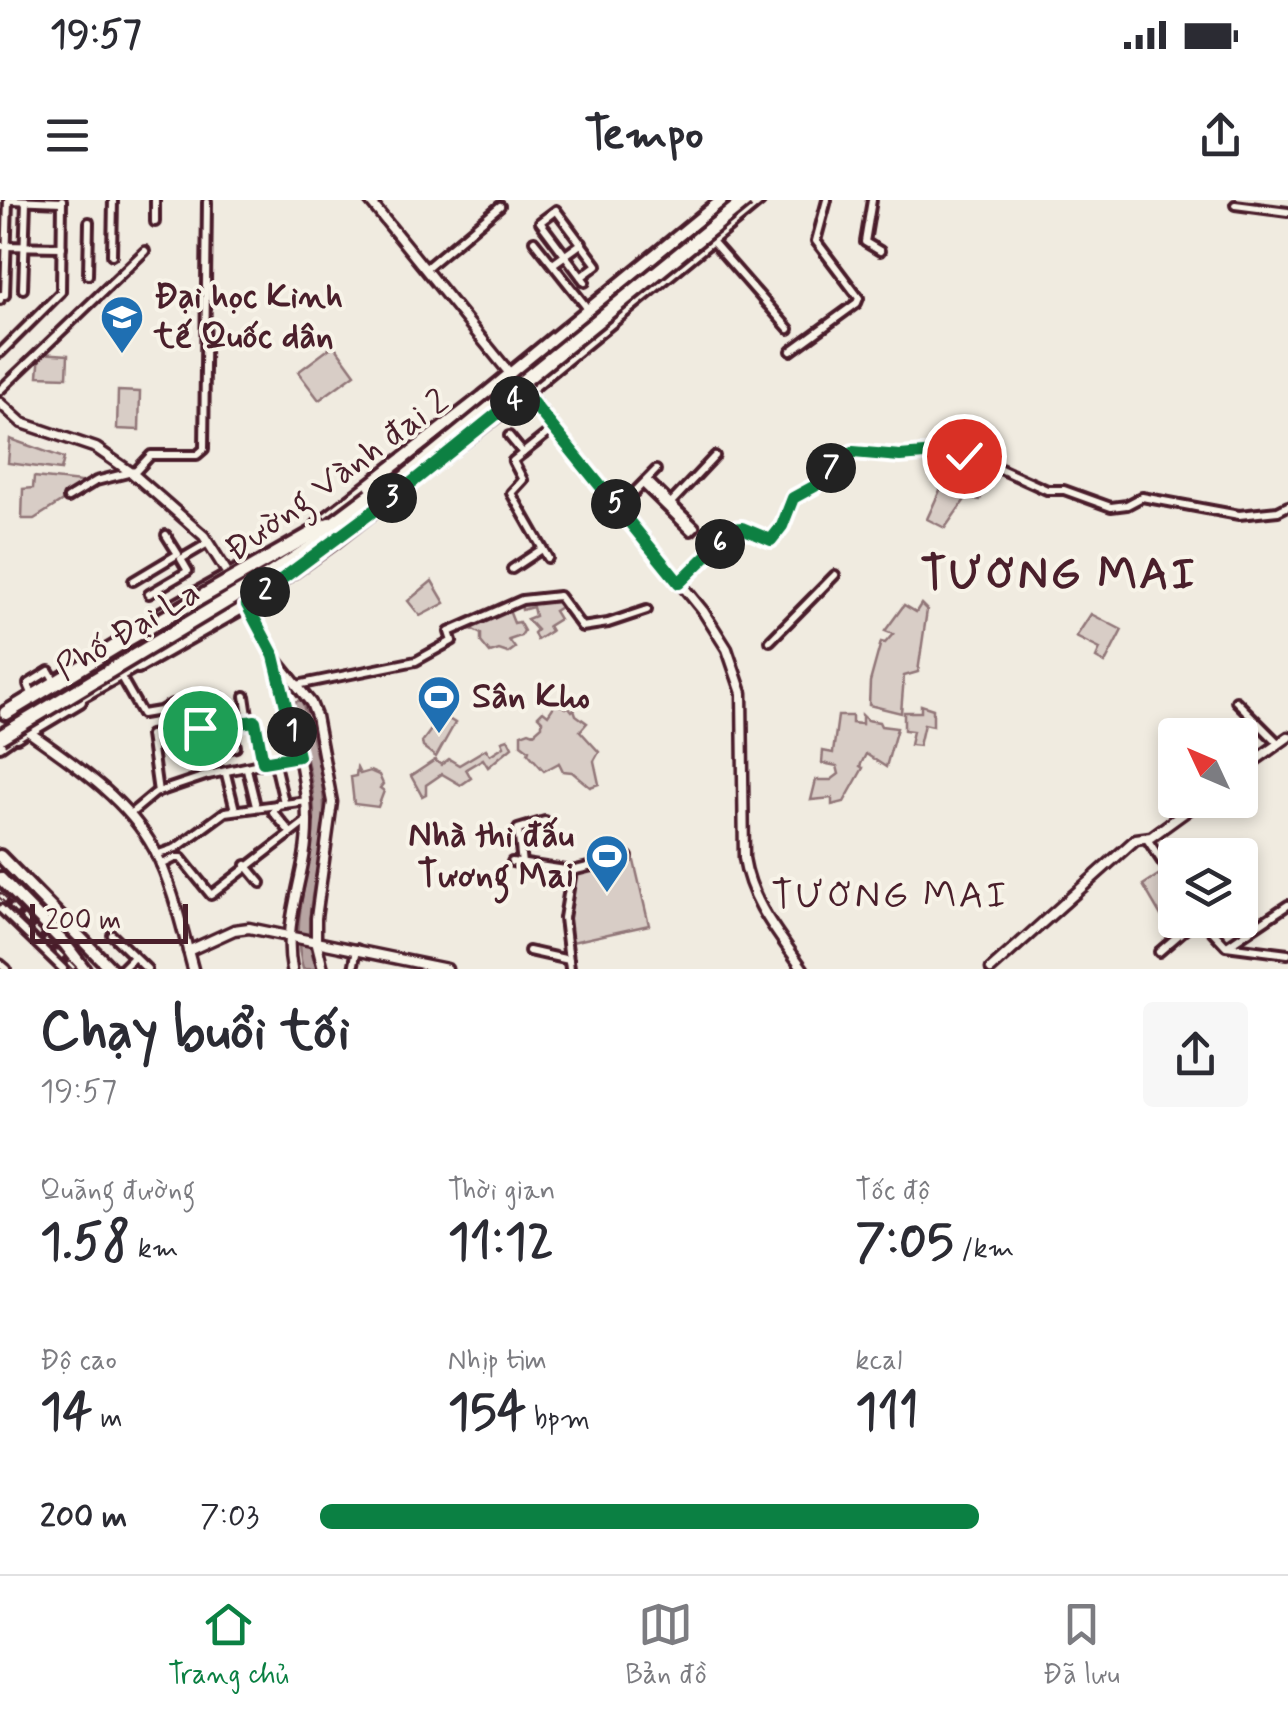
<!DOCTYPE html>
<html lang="vi">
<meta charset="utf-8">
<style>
body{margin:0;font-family:Mynerve,sans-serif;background:#f7f7f7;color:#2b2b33;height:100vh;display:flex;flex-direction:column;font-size:38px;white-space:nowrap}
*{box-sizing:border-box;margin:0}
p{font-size:32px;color:#7c7c81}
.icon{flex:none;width:55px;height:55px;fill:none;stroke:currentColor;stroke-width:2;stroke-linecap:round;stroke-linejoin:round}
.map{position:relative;height:769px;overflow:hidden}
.panel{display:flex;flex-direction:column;background:#fff;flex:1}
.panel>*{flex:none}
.needle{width:65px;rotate:314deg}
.tools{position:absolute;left:1158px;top:518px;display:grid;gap:20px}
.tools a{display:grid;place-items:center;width:100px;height:100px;border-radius:10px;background:#fff;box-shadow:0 5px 15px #0003;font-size:50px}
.scale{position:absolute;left:30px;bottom:25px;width:158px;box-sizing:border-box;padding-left:10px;border:5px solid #4a1f2b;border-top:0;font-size:28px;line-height:35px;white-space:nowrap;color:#4a1f2b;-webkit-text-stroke:8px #f7f3e8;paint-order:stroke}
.pin{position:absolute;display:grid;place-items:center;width:85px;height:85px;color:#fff;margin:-42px;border:5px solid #fff;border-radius:50%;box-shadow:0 2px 10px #0007}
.km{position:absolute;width:50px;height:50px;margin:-25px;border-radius:50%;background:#222;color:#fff;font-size:28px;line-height:50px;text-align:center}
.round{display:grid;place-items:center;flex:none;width:105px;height:105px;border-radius:10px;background:#f7f7f7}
.head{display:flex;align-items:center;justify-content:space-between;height:170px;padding:0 40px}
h1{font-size:55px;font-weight:700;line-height:75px}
.metrics{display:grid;grid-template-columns:repeat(3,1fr);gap:15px;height:170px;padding:10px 40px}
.metrics div{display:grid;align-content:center}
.metrics b{font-size:50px;font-weight:700}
.metrics small{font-size:28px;font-weight:400}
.metrics p{font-size:28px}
ul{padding:0 40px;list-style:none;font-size:32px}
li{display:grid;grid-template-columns:160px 120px 1fr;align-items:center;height:75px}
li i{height:25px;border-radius:12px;background:#0b8043}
.status{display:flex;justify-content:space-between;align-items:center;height:70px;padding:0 50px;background:#fff;direction:ltr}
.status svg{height:28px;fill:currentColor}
header{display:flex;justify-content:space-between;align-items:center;height:130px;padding:0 40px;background:#fff;font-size:45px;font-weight:700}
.dock{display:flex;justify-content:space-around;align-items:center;height:140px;border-top:2px solid #e1e1e2;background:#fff;font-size:28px;color:#7c7c81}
.dock a{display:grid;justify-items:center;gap:5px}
.dock .active{color:#0b8043}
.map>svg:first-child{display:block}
.green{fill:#d8cdc6;stroke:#917678;stroke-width:2.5}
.water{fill:#b7a4a2;stroke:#8b6f72;stroke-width:2.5}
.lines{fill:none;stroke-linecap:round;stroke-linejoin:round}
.street-casing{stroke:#4a1f2b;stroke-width:14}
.secondary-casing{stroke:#4a1f2b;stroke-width:15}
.primary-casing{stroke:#4a1f2b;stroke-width:18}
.highway-casing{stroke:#4a1f2b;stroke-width:20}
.street{stroke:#f7f3e8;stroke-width:6}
.secondary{stroke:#f7f3e8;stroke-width:8}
.primary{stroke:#f7f3e8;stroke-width:10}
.highway{stroke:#f7f3e8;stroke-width:12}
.rail-casing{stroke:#4a1f2b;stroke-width:6}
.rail{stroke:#f7f3e8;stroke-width:2.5;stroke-dasharray:8;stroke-linecap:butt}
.highway-bridge-casing{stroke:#4a1f2b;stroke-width:20;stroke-linecap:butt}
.highway-bridge{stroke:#f7f3e8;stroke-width:12}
.route-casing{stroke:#fff;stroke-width:20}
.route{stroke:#0b8043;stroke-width:12}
.labels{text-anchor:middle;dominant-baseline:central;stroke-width:8;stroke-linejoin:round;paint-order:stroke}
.poi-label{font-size:35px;font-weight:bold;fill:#4a1f2b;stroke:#f7f3e8;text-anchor:start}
.street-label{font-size:35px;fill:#4a1f2b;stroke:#f7f3e8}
.neighbourhood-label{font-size:38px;letter-spacing:2.5px;fill:#4a1f2b;stroke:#f7f3e8}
.district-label{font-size:45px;font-weight:bold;letter-spacing:2.5px;fill:#4a1f2b;stroke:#f7f3e8}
</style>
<div class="status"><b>19:57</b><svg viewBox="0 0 49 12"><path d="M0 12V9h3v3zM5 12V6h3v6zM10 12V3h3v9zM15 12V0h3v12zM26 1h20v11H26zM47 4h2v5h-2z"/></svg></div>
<header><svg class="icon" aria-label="menu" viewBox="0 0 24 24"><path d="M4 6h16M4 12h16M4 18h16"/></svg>Tempo<svg class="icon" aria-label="share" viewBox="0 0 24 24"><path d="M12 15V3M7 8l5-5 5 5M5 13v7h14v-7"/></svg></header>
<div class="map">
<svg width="1288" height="769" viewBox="0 0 1288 769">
<rect width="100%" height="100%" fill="#f0ebe0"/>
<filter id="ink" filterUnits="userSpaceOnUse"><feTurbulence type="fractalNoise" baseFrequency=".01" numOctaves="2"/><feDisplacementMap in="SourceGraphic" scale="20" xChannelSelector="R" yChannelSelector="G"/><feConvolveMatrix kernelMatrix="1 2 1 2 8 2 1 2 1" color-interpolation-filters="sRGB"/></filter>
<g filter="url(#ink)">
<g class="green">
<path d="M334 145 355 174 319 200 298 172Z"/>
<path d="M40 153 68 155 67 177 38 176Z"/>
<path d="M118 191 140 192 139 230 117 229Z"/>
<path d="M10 239 64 258 61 270 8 263Z"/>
<path d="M962 265 976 271 975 276 981 278 979 283 985 288 980 300 966 298 945 328 927 319 941 288 948 291 954 274H959Z"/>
<path d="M34 277 91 283 34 319H22L23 289 33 288Z"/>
<path d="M432 381 445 403 420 416 408 401Z"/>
<path d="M555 397 562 406 554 411 559 419 548 426 551 431 537 440 534 433 537 430 527 419 535 416 533 407 522 410 521 402Z"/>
<path d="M921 404 927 410 918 472 904 476 901 513 869 505 870 482 881 442 885 443 893 434 885 431 904 405 916 412Z"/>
<path d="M508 408 514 423 519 422 524 431 521 436 509 440 515 448 508 453 499 450 490 453 481 442V434L471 429 464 430 462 427Z"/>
<path d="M1091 414 1122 430 1105 463 1096 458 1100 449 1076 437Z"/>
<path d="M556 503 566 508 568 506 572 511 574 509 576 515 587 523 580 531 599 552 594 561 599 584 590 587 572 572 563 571 559 563 544 571 528 553 529 550 521 544V534L529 531 534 533 542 526V520L538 516 543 511 548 515Z"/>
<path d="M921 505 933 509V526L924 524 919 546 910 545 913 531 904 530V512H921Z"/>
<path d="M442 515 455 523 436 557 423 547 422 542Z"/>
<path d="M862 515 867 520 879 522 881 526 897 528 886 567 866 554 860 566 863 568 844 602 832 605V598L811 600 816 580H831L839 574 837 566 822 563 823 551 833 553 838 516H852V523L862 524Z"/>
<path d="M508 539 512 547 488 567 483 559 466 569 471 578 461 585 442 574 426 585V594L422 596 411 576 435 560 441 565 449 559 459 565 486 549 490 555 504 546 502 541Z"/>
<path d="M357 568 360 574 370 571 379 575 383 584 380 588 384 591 378 607 354 604 351 577 356 576Z"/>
<path d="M634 661 649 725 572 742C569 723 564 679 586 669 600 663 620 663 634 661Z"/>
<path d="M1166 670 1175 683V720H1195L1174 738 1143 685Z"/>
</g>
<path class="water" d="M302 500C311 537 325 577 324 615 324 666 296 720 317 769H303C289 716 313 671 314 617 315 579 301 539 293 502Z"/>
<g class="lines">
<g class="street-casing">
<g id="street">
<path d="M12 0 62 2"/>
<path d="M872 0 865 42 880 51"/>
<path d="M1235 5 1288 12"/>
<path d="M155 22V0"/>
<path d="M711 40 789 129"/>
<path d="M534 41 588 109"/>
<path d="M0 46 62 47"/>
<path d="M112 55 113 0"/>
<path d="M553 64 582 43"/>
<path d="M425 69 500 6"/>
<path d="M88 75 89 22"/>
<path d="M581 77 597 65 556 10 540 22 585 82"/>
<path d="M23 89 26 1"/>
<path d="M0 100 1 95H5L8 0"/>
<path d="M791 151 857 103 859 98 816 41 827 0"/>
<path d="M0 153 61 92 62 0"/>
<path d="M0 190 145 51"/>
<path d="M509 236 523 253"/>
<path d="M643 284 691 331 695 327 647 280"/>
<path d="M68 298 96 281 136 271 151 255H197L204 249 207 2"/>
<path d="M668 306 715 256"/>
<path d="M619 308 656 270"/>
<path d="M548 358 511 293 523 280 513 261 553 229"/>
<path d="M512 369 542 349"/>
<path d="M133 381 178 354 166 335"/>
<path d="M679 383 734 329 742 328 771 340 782 326 793 298 815 286 829 269 853 252 900 256 948 252 996 267 1047 290H1064L1111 307 1127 305 1142 297 1239 315 1278 311 1288 306"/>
<path d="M149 394 188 371 181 359 208 343"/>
<path d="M770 441 835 375"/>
<path d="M121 477 142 514 160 511 172 504 184 522"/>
<path d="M297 485 416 461 452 441 449 432 522 400 559 396 582 427 608 423 647 410"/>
<path d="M31 491 28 484 49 471 53 478"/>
<path d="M245 496 249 522"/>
<path d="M221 498 225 525"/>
<path d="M1236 501 1278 543"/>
<path d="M220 526 225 549 236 547 231 524"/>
<path d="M189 559 205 557"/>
<path d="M275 564 284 602"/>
<path d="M247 569 256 606"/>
<path d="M226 574 235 610"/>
<path d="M208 575 200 529 255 521 263 562"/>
<path d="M158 592 150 535 175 531 178 553"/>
<path d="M279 603 273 612 290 632"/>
<path d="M130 614 155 593 208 575 297 556"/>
<path d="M1147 639 1175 681"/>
<path d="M156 655 176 648 225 612 307 601"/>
<path d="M512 662 572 671 628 657"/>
<path d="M522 664 518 629 545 621"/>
<path d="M161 665 175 658H181L211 695 308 620"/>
<path d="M246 665 261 683"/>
<path d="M1 709 63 769"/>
<path d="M1202 720 1226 746 1288 754"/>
<path d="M112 735 147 769"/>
<path d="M1227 746 1288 705"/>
<path d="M529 751 569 760"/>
<path d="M1159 752 1196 720"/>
<path d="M0 764 6 769"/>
<path d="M122 769 134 757"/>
<path d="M353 769 357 749"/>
<path d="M570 769 564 718 572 671"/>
</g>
</g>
<g class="secondary-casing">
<g id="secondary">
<path d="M369 0 703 411 727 449 742 493 744 658C751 702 778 733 803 769"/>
<path d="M0 203 22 223 96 248 132 273 204 336 230 377"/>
<path d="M245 401 274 457 311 503 316 516 332 602 316 718V741L323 769"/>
<path d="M275 460C286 513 308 570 307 625 307 675 282 719 292 769"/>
<path d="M29 532C74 564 127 599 154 649 173 686 182 729 193 769"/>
<path d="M1240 571 1288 537"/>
<path d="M188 751 234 730 249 728 447 769"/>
<path d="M991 769 1136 639 1151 637 1202 600"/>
</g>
</g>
<g class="primary-casing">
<g id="primary">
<path d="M318 325 482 197 722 0"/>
<path d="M162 413 247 365"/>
<path d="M138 467 247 405 333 343 515 201 759 0"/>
<path d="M35 528 80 501"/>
<path d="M0 545 20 531"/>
<path d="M0 656 111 769"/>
<path d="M0 678 65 744 84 769"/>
</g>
</g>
<g class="highway-casing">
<g id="highway">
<path d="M73 500 142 461"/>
<path d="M6 513 128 439"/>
<path d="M16 535 39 520"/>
</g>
</g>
<use href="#street" class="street"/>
<use href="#secondary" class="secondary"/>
<use href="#primary" class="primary"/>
<use href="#highway" class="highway"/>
<g class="rail-casing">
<path id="rail" d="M0 695 75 769"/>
</g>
<use href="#rail" class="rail"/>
<g class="highway-bridge-casing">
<g id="highway-bridge">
<path d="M323 331 371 295"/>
<path d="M128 439 329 324"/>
<path d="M0 537 261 380 349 323 746 0"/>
</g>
</g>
<use href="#highway-bridge" class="highway-bridge"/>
</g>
</g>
<g class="lines" filter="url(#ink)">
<g class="route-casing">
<path id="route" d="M200 528 255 521 263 562 298 556 274 456 247 405 410 284 524 192 679 383 734 329 742 328 771 340 782 326 793 298 815 286 829 269 853 252 900 256 948 252 964 256"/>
</g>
<use href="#route" class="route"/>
</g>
<defs>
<g id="university-pin" transform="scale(2.25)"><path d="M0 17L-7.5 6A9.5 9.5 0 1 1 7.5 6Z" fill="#1f6fb2" stroke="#f7f3e8"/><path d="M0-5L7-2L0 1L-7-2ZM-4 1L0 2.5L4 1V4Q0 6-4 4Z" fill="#fff"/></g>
<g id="stadium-pin" transform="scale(2.25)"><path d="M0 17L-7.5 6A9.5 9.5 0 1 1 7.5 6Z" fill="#1f6fb2" stroke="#f7f3e8"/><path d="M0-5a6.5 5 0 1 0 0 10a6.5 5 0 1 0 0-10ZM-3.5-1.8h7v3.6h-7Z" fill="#fff"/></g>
</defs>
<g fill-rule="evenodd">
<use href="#university-pin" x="122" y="117"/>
<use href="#stadium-pin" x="439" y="497"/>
<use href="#stadium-pin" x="607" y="656"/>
</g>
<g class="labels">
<g class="poi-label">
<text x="154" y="97">Đại học Kinh<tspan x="154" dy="40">tế Quốc dân</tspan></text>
<text x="472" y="497">Sân Kho</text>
<text x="574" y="636" text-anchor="end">Nhà thi đấu<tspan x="574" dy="40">Tương Mai</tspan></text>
</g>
<g class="street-label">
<text transform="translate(337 276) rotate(-36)">Đường Vành đai 2</text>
<text transform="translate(128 431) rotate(-31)">Phố Đại La</text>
</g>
<g class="neighbourhood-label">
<text x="890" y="696">TƯƠNG MAI</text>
</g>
<g class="district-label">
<text x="1059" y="375">TƯƠNG MAI</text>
</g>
</g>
</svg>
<div class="tools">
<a><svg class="needle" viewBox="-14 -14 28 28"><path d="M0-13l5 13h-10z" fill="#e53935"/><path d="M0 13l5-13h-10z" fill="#7c7c81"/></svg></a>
<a><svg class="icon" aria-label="layers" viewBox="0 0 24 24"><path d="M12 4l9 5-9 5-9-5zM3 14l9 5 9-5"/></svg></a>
</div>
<div class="scale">200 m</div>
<div class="pin" style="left:200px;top:528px;background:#1e9e55"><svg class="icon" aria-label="arrive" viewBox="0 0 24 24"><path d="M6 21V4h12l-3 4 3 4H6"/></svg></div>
<div class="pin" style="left:964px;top:256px;background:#d93025"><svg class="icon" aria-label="check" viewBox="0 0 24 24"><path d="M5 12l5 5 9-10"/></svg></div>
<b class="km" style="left:292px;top:532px">1</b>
<b class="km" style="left:265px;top:392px">2</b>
<b class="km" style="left:392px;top:298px">3</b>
<b class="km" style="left:515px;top:201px">4</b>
<b class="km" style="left:616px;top:304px">5</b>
<b class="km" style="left:720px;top:344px">6</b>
<b class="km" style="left:831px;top:268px">7</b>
</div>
<section class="panel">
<div class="head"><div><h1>Chạy buổi tối</h1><p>19:57</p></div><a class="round"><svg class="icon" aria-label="share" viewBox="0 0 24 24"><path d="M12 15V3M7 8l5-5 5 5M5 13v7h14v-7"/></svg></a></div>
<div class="metrics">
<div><p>Quãng đường</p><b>1.58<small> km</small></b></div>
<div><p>Thời gian</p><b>11:12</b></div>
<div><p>Tốc độ</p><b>7:05<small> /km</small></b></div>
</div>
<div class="metrics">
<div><p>Độ cao</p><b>14<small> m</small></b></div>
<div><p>Nhịp tim</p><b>154<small> bpm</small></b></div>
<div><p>kcal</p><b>111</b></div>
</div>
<ul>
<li><b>200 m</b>7:03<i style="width:71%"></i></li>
</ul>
</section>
<nav class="dock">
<a class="active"><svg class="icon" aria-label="home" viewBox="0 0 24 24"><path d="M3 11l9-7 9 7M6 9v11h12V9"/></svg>Trang chủ</a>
<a><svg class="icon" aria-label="map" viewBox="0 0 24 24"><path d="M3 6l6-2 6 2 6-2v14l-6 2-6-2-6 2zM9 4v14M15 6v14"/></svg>Bản đồ</a>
<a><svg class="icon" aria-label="saved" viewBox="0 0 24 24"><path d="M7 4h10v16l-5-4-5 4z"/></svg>Đã lưu</a>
</nav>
